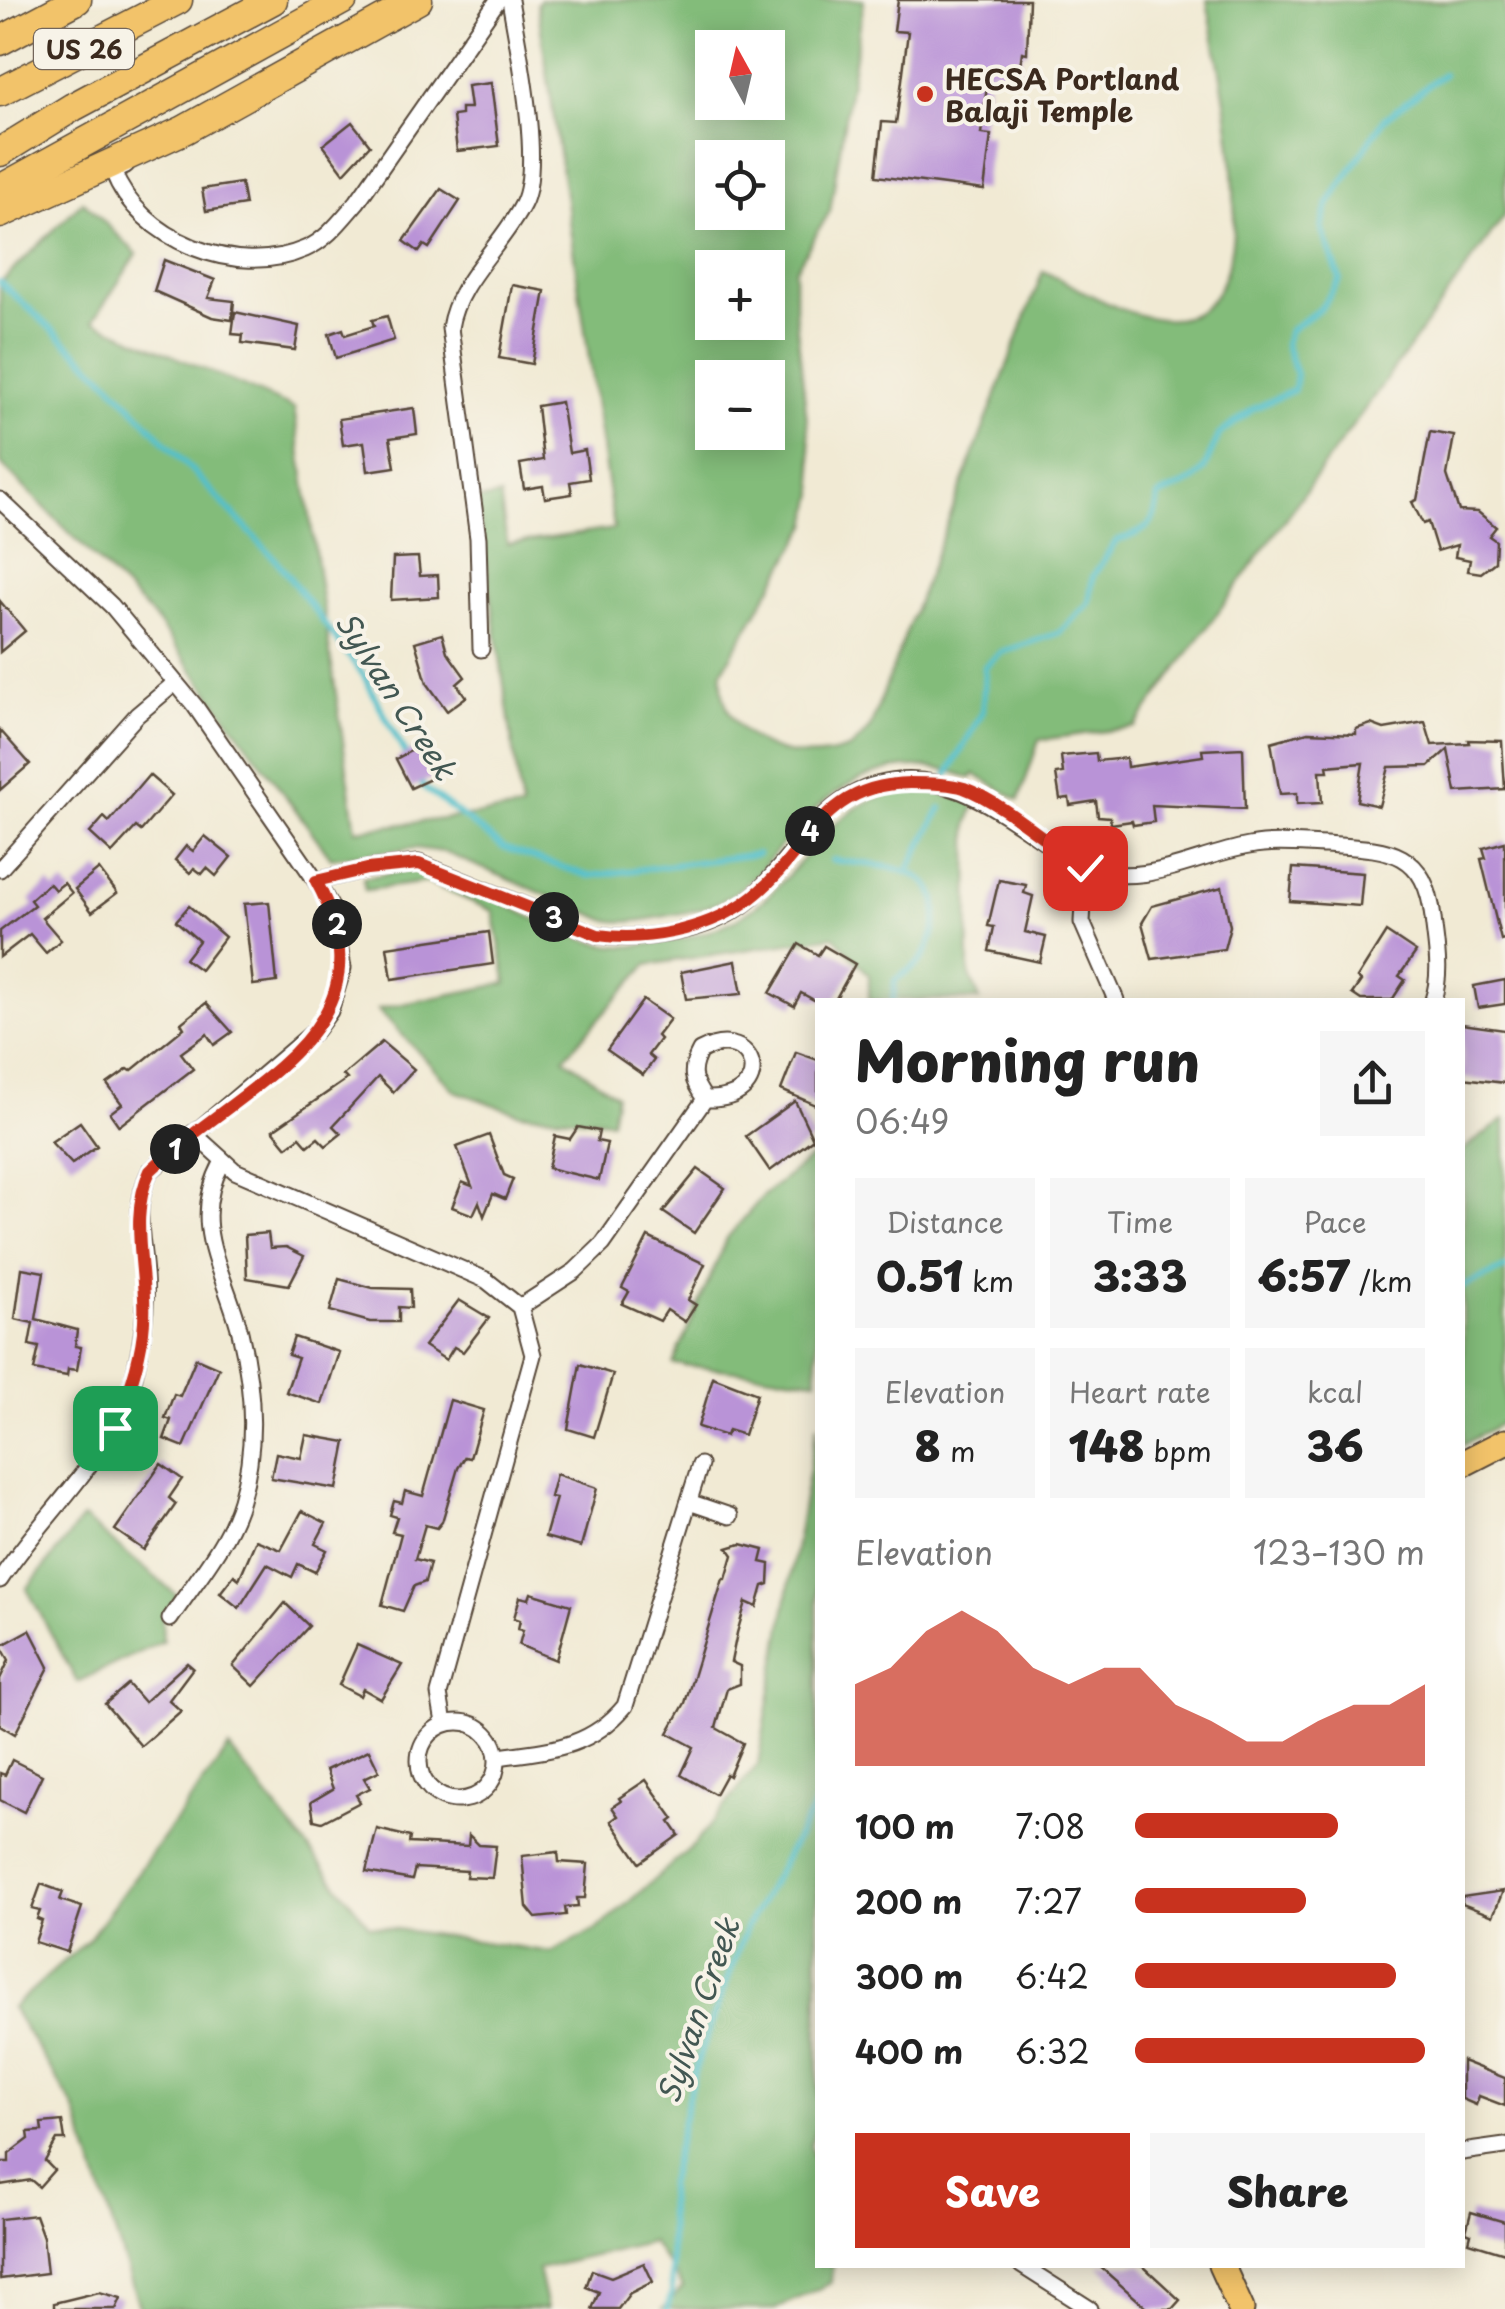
<!DOCTYPE html>
<meta charset="utf-8">
<style>
body{margin:0;font-family:"Playpen Sans",sans-serif;background:#f6f6f6;color:#222;height:100vh;display:flex;flex-direction:column;font-size:38px;white-space:nowrap}
*{box-sizing:border-box;margin:0}
p{font-size:32px;color:#767676}
.icon{flex:none;width:55px;height:55px;fill:none;stroke:currentColor;stroke-width:2;stroke-linecap:round;stroke-linejoin:round}
.map{position:relative;flex:1;overflow:hidden}
.sheet{position:absolute;left:815px;top:998px;width:650px;height:1270px;display:flex;flex-direction:column;background:#fff;border-radius:0px;box-shadow:0 5px 25px #0003}
.sheet>*{flex:none}
.needle{width:65px;rotate:352deg}
.tools{position:absolute;left:695px;top:30px;display:grid;gap:20px}
.tools a{display:grid;place-items:center;width:90px;height:90px;border-radius:0px;background:#fff;box-shadow:0 5px 25px #0003;font-size:50px}
.pin{position:absolute;display:grid;place-items:center;width:85px;height:85px;color:#fff;margin:-42px;border-radius:20px;box-shadow:0 5px 15px #0006}
.km{position:absolute;width:50px;height:50px;margin:-25px;border-radius:50%;background:#222;color:#fff;font-size:28px;line-height:50px;text-align:center}
.round{display:grid;place-items:center;flex:none;width:105px;height:105px;border-radius:0px;background:#f6f6f6}
.head{display:flex;align-items:center;justify-content:space-between;height:170px;padding:0 40px}
h1{font-size:55px;font-weight:800;line-height:75px}
.figures{display:grid;grid-template-columns:repeat(3,1fr);gap:15px;height:170px;padding:10px 40px}
.figures div{display:grid;align-content:center;border-radius:0px;background:#f6f6f6;text-align:center}
.figures b{font-size:42px;font-weight:800}
.figures small{font-size:28px;font-weight:400}
.figures p{font-size:28px}
.chart{height:280px;padding:20px 40px}
.chart p{display:flex;justify-content:space-between}
.chart svg{width:100%;height:180px;margin-top:10px;fill:#c8321e;opacity:.7}
.action{display:flex;gap:20px;margin-top:auto;padding:20px 40px}
.action a{flex:1;height:115px;border-radius:0px;background:#c8321e;color:#fff;font-size:40px;font-weight:800;line-height:115px;text-align:center}
.action a+a{background:#f6f6f6;color:#222}
ul{padding:0 40px;list-style:none;font-size:32px}
li{display:grid;grid-template-columns:160px 120px 1fr;align-items:center;height:75px}
li i{height:25px;border-radius:12px;background:#c8321e}
.map>svg:first-child{display:block}
.forest{fill:#83bc7a;stroke:#5f734c;stroke-width:2.5;fill-rule:evenodd}
.lines{fill:none;stroke-linecap:round;stroke-linejoin:round}
.stream{stroke:#53c0cb;stroke-width:6}
.building{fill:#b993d7}
.street-casing{stroke:#564739;stroke-width:19}
.primary-casing{stroke:#564739;stroke-width:29}
.highway-casing{stroke:#564739;stroke-width:31}
.street{stroke:#fff;stroke-width:15}
.primary{stroke:#f2c36a;stroke-width:25}
.highway{stroke:#f2c36a;stroke-width:28}
.route-casing{stroke:#fff;stroke-width:20}
.route{stroke:#c8321e;stroke-width:12}
.poi-dot{fill:#c8321e;stroke:#f7f3e8;stroke-width:4}
.labels{text-anchor:middle;dominant-baseline:central;stroke-width:8;stroke-linejoin:round;paint-order:stroke}
.shield{fill:#f7f3e8;stroke:#73665b;stroke-width:2.5}
.shield-label{font-size:25px;font-weight:bold;fill:#3b2a1e}
.poi-label{font-size:28px;font-weight:bold;fill:#3b2a1e;stroke:#f7f3e8;text-anchor:start}
.water-label{font-size:30px;font-style:italic;fill:#425752;stroke:#f7f3e8}
</style>
<div class="map">
<svg width="1505" height="2309" viewBox="0 0 1505 2309">
<rect width="100%" height="100%" fill="#f7f3e8"/>
<filter id="ink" filterUnits="userSpaceOnUse"><feTurbulence type="fractalNoise" baseFrequency=".01" numOctaves="2"/><feDisplacementMap in="SourceGraphic" scale="20" xChannelSelector="R" yChannelSelector="G"/><feConvolveMatrix kernelMatrix="1 2 1 2 8 2 1 2 1" color-interpolation-filters="sRGB"/></filter>
<filter id="wash" filterUnits="userSpaceOnUse"><feTurbulence type="fractalNoise" baseFrequency=".0048" numOctaves="4" result="noise"/><feDisplacementMap in="SourceGraphic" scale="40" xChannelSelector="R" yChannelSelector="G"/><feGaussianBlur stdDeviation="2.25" result="paint"/><feColorMatrix in="noise" values="0 0 0 0 0 0 0 0 0 0 0 0 0 0 0 0 0 1.4 0 .05"/><feComposite in="paint" operator="in"/></filter>
<g filter="url(#wash)">
<rect width="100%" height="100%" fill="#f1ead4"/>
<g class="forest">
<path d="M541 0H864L830 211 795 270V312L815 493 808 525 722 671C716 739 789 770 848 749 856 746 863 735 870 728L1043 271C1080 288 1123 317 1164 319 1283 327 1217 64 1207 0L1505 2V215L1135 727 1039 740 1019 800 974 774 971 778C898 750 838 779 790 835 772 856 755 880 731 895 711 908 689 912 666 916 646 920 627 924 606 920L444 852 415 848 331 858 153 616 0 463V283L83 201 137 254 93 321 294 408 356 830 522 809 477 500 500 496 507 544 614 529 537 3ZM712 48H768V102H712ZM712 158H768V212H712ZM712 268H768V322H712ZM712 378H768V432H712Z"/>
<path d="M895 792H932L976 801 968 824 969 973 980 1000H869V975L834 936 647 965 564 1058 616 1095 611 1121 518 1113 455 1091 378 1009 507 983 493 911 427 882 365 890 363 878C382 875 405 869 424 872 486 883 570 953 633 946 672 942 716 935 749 911 804 873 825 808 895 792Z"/>
<path d="M1505 1119V1421L1463 1445V1150Z"/>
<path d="M817 1153V1380L673 1364 727 1238 764 1195Z"/>
<path d="M817 1424 818 2124 810 2145 817 2169 818 2265H832L831 2283 775 2309H663L683 2287 652 2242 538 2269 547 2309H140L74 2107 12 2008 89 1939 229 1748 369 1925 551 1952 598 1929 695 1844 758 1764Z"/>
<path d="M83 1518 177 1595 162 1619 163 1641 77 1682 27 1589Z"/>
</g>
<g class="lines">
<g class="stream">
<path d="M0 282 105 378 277 561 364 676 409 761"/>
<path d="M418 776 424 788 504 848 589 876 758 854"/>
<path d="M947 776 983 711 985 666 1002 652 1059 633 1089 603 1093 576 1117 540C1145 533 1156 526 1158 496L1193 481 1204 469 1219 435 1253 409 1294 390 1296 374 1285 343 1290 330 1321 308 1340 279 1322 228 1328 205 1384 119 1443 74"/>
<path d="M832 860C858 864 903 864 924 881 945 898 936 942 920 961 914 968 903 974 895 980L893 1000"/>
<path d="M907 873 941 808"/>
<path d="M1462 1287 1505 1268"/>
<path d="M667 2309 672 2292 668 2187 694 2072 746 1928 818 1800"/>
</g>
</g>
<g id="blocks">
<g class="building">
<path d="M898 0H1029L1027 53 1022 52 1019 74 989 70 981 134 991 135 984 190 876 176 882 122 896 123 901 88 908 32 894 31Z"/>
<path d="M491 83 499 146 457 151 453 116 461 115V108H470L467 86Z"/>
<path d="M352 122 370 145 344 173 323 145Z"/>
<path d="M241 183 245 205 206 211 202 189Z"/>
<path d="M441 189 460 201 429 248 424 245 419 252 404 241Z"/>
<path d="M164 260 215 280 208 298 234 301 232 320 212 317 154 291Z"/>
<path d="M512 285 545 291 532 364 499 358Z"/>
<path d="M235 312 299 326 295 350 242 343 243 335 232 334Z"/>
<path d="M387 316 394 340 336 358 329 334 343 329 345 335 374 326 372 320Z"/>
<path d="M561 402 569 453 585 450 589 479 570 482 572 494 545 498 543 486 524 489 520 464 543 460 537 406Z"/>
<path d="M414 408 417 434 390 438 395 467 368 471 364 442 343 445 339 419Z"/>
<path d="M1430 432 1454 436 1447 475 1459 511 1478 512 1496 527 1489 536 1496 541 1495 562 1481 573 1468 571 1470 560 1455 557 1457 545 1437 551 1428 522 1423 524 1412 502 1417 500Z"/>
<path d="M418 557 420 576 438 575 439 597 391 600 393 558Z"/>
<path d="M0 601 25 631 0 652Z"/>
<path d="M442 634 447 652 465 677 457 684 466 697 447 711 427 683 415 642Z"/>
<path d="M1425 722 1432 745 1469 743 1468 740 1502 741 1505 789 1456 792 1448 749 1429 766 1389 767 1379 806 1357 801 1363 763 1327 766 1328 771H1320L1322 803 1297 804V793L1280 794 1271 742 1308 732 1356 734V729L1371 724 1384 729Z"/>
<path d="M0 730 30 764 0 790Z"/>
<path d="M418 747 437 776 411 788 396 759Z"/>
<path d="M1243 748 1245 809 1152 805 1154 822 1133 825 1132 821 1111 824 1110 817 1098 816 1096 801 1070 805 1069 798 1060 799 1056 774 1063 773 1061 756 1096 753 1097 761 1126 758 1127 767 1203 756 1202 750Z"/>
<path d="M149 775 172 795 141 831 136 827 112 853 90 833 104 817 109 822Z"/>
<path d="M205 836 231 857 216 876 207 868 202 874 194 868 190 873 175 860 186 846 193 851Z"/>
<path d="M1505 842V939L1501 940 1481 859 1486 858 1483 848Z"/>
<path d="M1293 868 1363 873 1360 906 1290 901Z"/>
<path d="M99 869 117 893 92 912 75 889Z"/>
<path d="M999 880 1026 885 1024 893 1033 896 1025 932 1046 937 1040 962 989 951 994 927 988 926Z"/>
<path d="M49 883 55 890 64 883 72 893 42 918 61 940 46 953 30 934 0 957V931L34 905 30 900Z"/>
<path d="M1222 887 1230 926 1224 949 1152 959 1142 923 1152 906Z"/>
<path d="M269 902 277 982 253 985 244 904Z"/>
<path d="M189 906 225 937 200 970 185 959 199 941 176 921Z"/>
<path d="M489 932 493 964 392 979 387 947Z"/>
<path d="M1386 932 1416 952 1399 976 1405 980 1392 1000H1361L1352 994 1361 981 1357 978Z"/>
<path d="M799 944 818 955 824 946 855 964 835 1000H814L801 993 794 1006 770 993Z"/>
<path d="M736 961 742 994 686 999 681 972Z"/>
<path d="M1505 980V1004L1478 1008 1474 986Z"/>
<path d="M643 1000 670 1019 657 1036 660 1039 648 1055 654 1060 643 1075 607 1050Z"/>
<path d="M206 1003 232 1032 214 1045 207 1034 181 1053 193 1069 119 1126 110 1113 122 1104 107 1084 128 1069 131 1071 184 1028 181 1023Z"/>
<path d="M1462 1024 1505 1030V1083L1462 1078Z"/>
<path d="M382 1042 414 1069 393 1092 378 1077 333 1126 341 1134 326 1146 318 1138 308 1146 300 1137 287 1147 273 1130 347 1079 343 1075Z"/>
<path d="M796 1052 818 1060V1106L781 1090Z"/>
<path d="M795 1101 813 1139 770 1171 746 1136Z"/>
<path d="M80 1122 97 1146 72 1164 51 1142Z"/>
<path d="M578 1127 599 1131 597 1141 607 1143 599 1180 548 1168 555 1136 570 1139Z"/>
<path d="M489 1135 504 1175 513 1179 505 1199 493 1194 484 1216 479 1202 473 1215 452 1207 462 1182 472 1186 457 1147Z"/>
<path d="M698 1169 725 1188 694 1233 663 1212Z"/>
<path d="M268 1233 270 1248 286 1247 304 1256 289 1285 247 1278 245 1235Z"/>
<path d="M648 1237 705 1264 688 1300 696 1305 685 1322 667 1310 660 1321 622 1304 629 1292 622 1288Z"/>
<path d="M22 1268 44 1272 36 1319 77 1330 75 1346 81 1347 77 1370 68 1369 67 1376 34 1370 39 1347 29 1345 33 1323 15 1319Z"/>
<path d="M339 1279 373 1288 410 1289 411 1308 399 1307V1322H370L330 1311Z"/>
<path d="M459 1300 489 1318 463 1352 454 1347 446 1360 424 1346Z"/>
<path d="M294 1337 339 1352 322 1404 286 1392 298 1358 288 1355Z"/>
<path d="M196 1358 219 1368 184 1447 164 1439 171 1420 165 1418 174 1394 180 1396Z"/>
<path d="M580 1364 613 1374 594 1437 568 1429Z"/>
<path d="M713 1377 757 1394 744 1435 728 1430 726 1436 698 1427Z"/>
<path d="M450 1400 484 1410 470 1458 465 1457 458 1468 442 1522 437 1528 425 1525 415 1559 430 1563 425 1582 414 1586 403 1611 382 1605 401 1534 392 1532 397 1517 390 1515 394 1501 402 1503 405 1491 423 1496Z"/>
<path d="M306 1435 346 1442 337 1489 271 1478 276 1453 301 1458Z"/>
<path d="M161 1464 182 1479 169 1498 176 1504 144 1550 115 1530Z"/>
<path d="M556 1474 597 1488 581 1547 545 1537 556 1498 550 1497Z"/>
<path d="M302 1511 326 1523 315 1544 327 1550 315 1572 298 1564 292 1577 267 1564 239 1608 220 1593 234 1575 239 1579 256 1540 281 1550Z"/>
<path d="M741 1544 764 1550 761 1562 770 1564 769 1584 763 1586 757 1607 746 1602 737 1633 731 1662 740 1666V1684L727 1689 716 1728 743 1743 729 1776 726 1774 715 1794 681 1775 694 1747 668 1733 685 1703 723 1579H726L733 1555 728 1548Z"/>
<path d="M531 1593 571 1605 556 1660 519 1645 523 1630 518 1629 520 1620 514 1618 520 1597 529 1599Z"/>
<path d="M285 1603 309 1626 254 1686 233 1666Z"/>
<path d="M30 1630 49 1667 15 1734 0 1725V1679L9 1660 1 1646Z"/>
<path d="M357 1645 402 1665 381 1699 363 1689 360 1696 339 1685Z"/>
<path d="M187 1663 193 1668 169 1700 181 1711 141 1746 105 1704 128 1684 144 1702Z"/>
<path d="M369 1750 379 1771 364 1778 370 1788 356 1795 360 1802 322 1822 314 1820 311 1802 333 1789 326 1770Z"/>
<path d="M12 1760 42 1775 24 1812 0 1800V1773L5 1775Z"/>
<path d="M646 1780 674 1819 670 1822 679 1835 640 1863 611 1821 618 1816 612 1807 621 1801 619 1798Z"/>
<path d="M377 1829 410 1837 409 1843 468 1846 469 1835 479 1845 496 1846 492 1878 466 1877 467 1871 415 1868 412 1880 366 1872Z"/>
<path d="M558 1852 559 1862 588 1864 585 1898H577L578 1906 565 1907 566 1915 536 1918 527 1907 522 1856Z"/>
<path d="M41 1884 63 1892 60 1900 82 1907 67 1952 35 1942 42 1921 37 1919 40 1911 32 1909Z"/>
<path d="M1503 1891 1493 1916 1462 1904V1897Z"/>
<path d="M1462 2061 1505 2078V2106L1479 2096 1476 2105 1462 2099Z"/>
<path d="M62 2121 65 2140H57L45 2161 54 2170 39 2187 31 2180 0 2185V2162H9V2154L29 2139 28 2132 42 2131 41 2123Z"/>
<path d="M1471 2212 1505 2222V2253L1469 2242 1471 2234 1466 2232Z"/>
<path d="M35 2215 43 2237 47 2273 0 2279V2219Z"/>
<path d="M644 2263 653 2282 630 2293 618 2309H592L599 2292 586 2287 592 2270 611 2277Z"/>
<path d="M1098 2265H1142L1180 2300 1172 2309H1148Z"/>
<path d="M99 2292 121 2298 116 2309H54V2303Z"/>
</g>
</g>
</g>
<g filter="url(#ink)">
<use href="#blocks" fill-opacity="0" stroke="#564739" stroke-width="2.5"/>
<g class="lines">
<g class="street-casing">
<g id="street">
<path d="M126 165 113 171C139 240 236 279 305 249 327 240 342 219 357 202L498 0"/>
<path d="M0 500 112 606 195 706 316 881 334 913 343 968 330 1011 316 1030 150 1171C132 1207 143 1239 145 1276 147 1307 143 1338 136 1368 117 1455 46 1509 0 1580"/>
<path d="M481 649 478 538 450 328C457 281 502 246 523 204 543 165 518 47 510 0"/>
<path d="M1085 868 1082 922 1116 1000"/>
<path d="M0 869 137 715 175 683"/>
<path d="M316 881 367 869 419 863 597 935C644 942 712 931 749 900 793 862 817 801 877 785 944 766 997 809 1049 844 1061 852 1074 864 1087 869 1146 888 1193 856 1249 846 1274 841 1300 844 1325 845 1386 849 1425 847 1433 918 1436 947 1442 972 1433 1000"/>
<path d="M193 1133 235 1171 486 1280 520 1307 533 1355 439 1694 444 1723"/>
<path d="M520 1307 575 1271 603 1244 705 1099C778 1102 758 1020 700 1051 689 1071 692 1081 705 1099"/>
<path d="M689 1502 730 1516"/>
<path d="M170 1619C195 1581 228 1544 241 1500 257 1446 253 1386 240 1332 225 1271 188 1226 222 1163"/>
<circle cx="458" cy="1761" r="39"/>
<path d="M498 1757C550 1750 590 1748 625 1706L700 1465"/>
<path d="M1462 2152 1505 2146"/>
<path d="M1021 2265 1090 2309"/>
</g>
</g>
<g class="primary-casing">
<g id="primary">
<path d="M1462 1464 1505 1442"/>
<path d="M1221 2265 1241 2309"/>
</g>
</g>
<g class="highway-casing">
<g id="highway">
<path d="M0 41 77 0"/>
<path d="M0 92 178 0"/>
<path d="M0 152 73 107 273 0"/>
<path d="M0 189 343 0"/>
<path d="M0 214 184 130 418 0"/>
</g>
</g>
<use href="#street" class="street"/>
<use href="#primary" class="primary"/>
<use href="#highway" class="highway"/>
</g>
</g>
<g class="lines" filter="url(#ink)">
<g class="route-casing">
<path id="route" d="M115 1428C127 1397 139 1366 143 1332 150 1279 126 1220 150 1171 241 1082 399 1032 316 881L367 869 419 864 598 935C645 942 704 930 744 903 810 858 814 785 910 783 927 783 948 783 964 788 1002 802 1050 845 1085 868"/>
</g>
<use href="#route" class="route"/>
</g>
<circle class="poi-dot" cx="925" cy="94" r="10"/>
<g class="labels">
<rect class="shield" x="34" y="29" width="100" height="40" rx="8"/>
<g class="shield-label">
<text x="84" y="49">US 26</text>
</g>
<g class="poi-label">
<text x="945" y="78">HECSA Portland<tspan x="945" dy="32">Balaji Temple</tspan></text>
</g>
<g class="water-label">
<text transform="translate(397 695) rotate(57)">Sylvan Creek</text>
<text transform="translate(697 2010) rotate(-71)">Sylvan Creek</text>
</g>
</g>
</svg>
<div class="tools">
<a><svg class="needle" viewBox="-14 -14 28 28"><path d="M0-13l5 13h-10z" fill="#e53935"/><path d="M0 13l5-13h-10z" fill="#767676"/></svg></a>
<a><svg class="icon" aria-label="locate" viewBox="0 0 24 24"><circle cx="12" cy="12" r="6"/><path d="M12 2v4M12 18v4M2 12h4M18 12h4"/></svg></a>
<a>+</a>
<a>−</a>
</div>
<div class="pin" style="left:115px;top:1428px;background:#1e9e55"><svg class="icon" aria-label="arrive" viewBox="0 0 24 24"><path d="M6 21V4h12l-3 4 3 4H6"/></svg></div>
<div class="pin" style="left:1085px;top:868px;background:#d93025"><svg class="icon" aria-label="check" viewBox="0 0 24 24"><path d="M5 12l5 5 9-10"/></svg></div>
<b class="km" style="left:175px;top:1149px">1</b>
<b class="km" style="left:337px;top:924px">2</b>
<b class="km" style="left:554px;top:917px">3</b>
<b class="km" style="left:810px;top:831px">4</b>
<section class="sheet">
<div class="head"><div><h1>Morning run</h1><p>06:49</p></div><a class="round"><svg class="icon" aria-label="share" viewBox="0 0 24 24"><path d="M12 15V3M7 8l5-5 5 5M5 13v7h14v-7"/></svg></a></div>
<div class="figures">
<div><p>Distance</p><b>0.51<small> km</small></b></div>
<div><p>Time</p><b>3:33</b></div>
<div><p>Pace</p><b>6:57<small> /km</small></b></div>
</div>
<div class="figures">
<div><p>Elevation</p><b>8<small> m</small></b></div>
<div><p>Heart rate</p><b>148<small> bpm</small></b></div>
<div><p>kcal</p><b>36</b></div>
</div>
<div class="chart"><p><span>Elevation</span>123–130 m</p>
<svg viewBox="0 0 160 44" preserveAspectRatio="none"><path d="M0 44V24L10 20L20 11L30 6L40 11L50 20L60 24L70 20L80 20L90 29L100 33L110 38L120 38L130 33L140 29L150 29L160 24V44z"/></svg>
</div>
<ul>
<li><b>100 m</b>7:08<i style="width:70%"></i></li>
<li><b>200 m</b>7:27<i style="width:59%"></i></li>
<li><b>300 m</b>6:42<i style="width:90%"></i></li>
<li><b>400 m</b>6:32<i style="width:100%"></i></li>
</ul>
<div class="action"><a>Save</a><a>Share</a></div>
</section>
</div>
